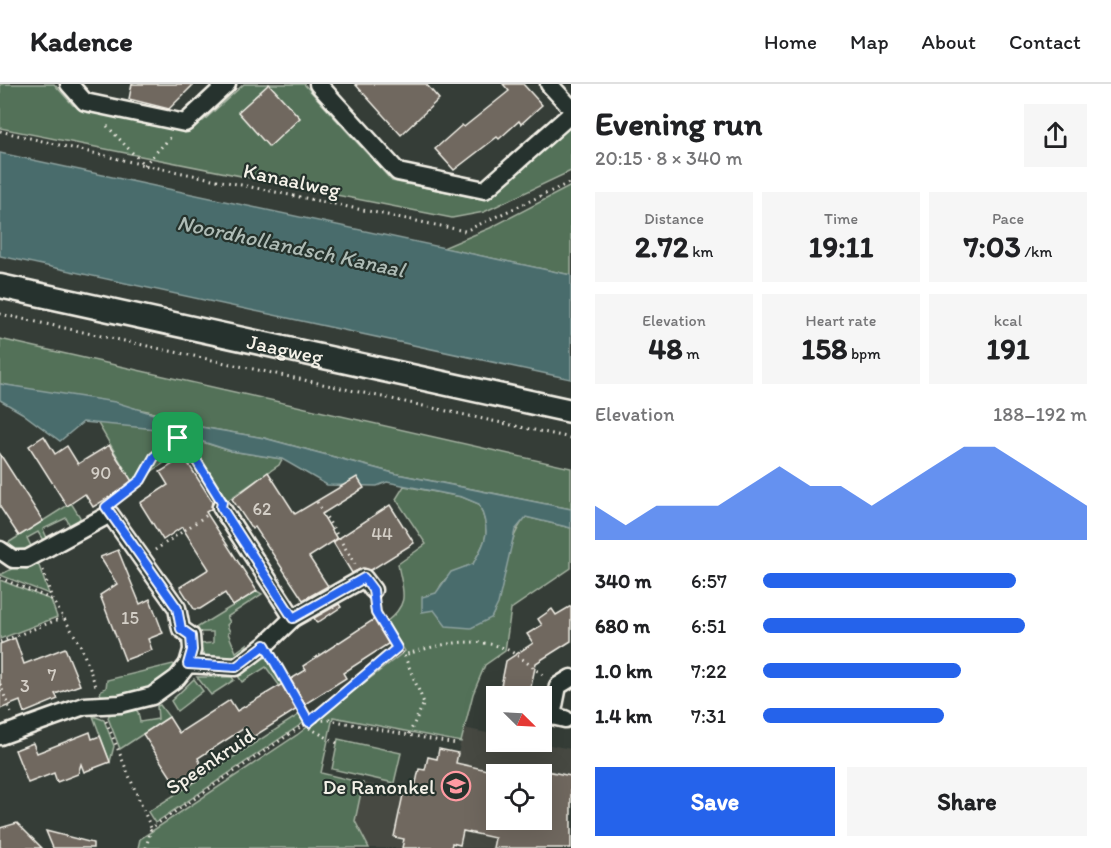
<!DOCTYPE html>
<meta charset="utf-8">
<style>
body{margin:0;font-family:Itim,sans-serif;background:#f6f6f6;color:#202124;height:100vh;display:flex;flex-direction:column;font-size:22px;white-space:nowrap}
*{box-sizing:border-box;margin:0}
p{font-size:20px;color:#757577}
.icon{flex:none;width:33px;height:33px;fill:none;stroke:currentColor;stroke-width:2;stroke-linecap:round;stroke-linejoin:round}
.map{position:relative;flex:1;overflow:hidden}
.details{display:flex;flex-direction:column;background:#fff;width:540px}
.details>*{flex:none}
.needle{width:39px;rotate:114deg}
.buttons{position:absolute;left:486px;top:602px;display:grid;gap:12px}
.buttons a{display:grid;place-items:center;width:66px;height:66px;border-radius:0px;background:#fff;box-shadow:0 6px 24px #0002;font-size:30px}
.pin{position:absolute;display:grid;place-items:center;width:51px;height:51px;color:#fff;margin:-26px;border-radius:12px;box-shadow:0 3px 9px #0006}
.round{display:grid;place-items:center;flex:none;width:63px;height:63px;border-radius:0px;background:#f6f6f6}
.head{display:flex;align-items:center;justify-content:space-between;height:102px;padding:0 24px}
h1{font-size:33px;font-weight:700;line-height:45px}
.figures{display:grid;grid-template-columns:repeat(3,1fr);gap:9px;height:102px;padding:6px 24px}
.figures div{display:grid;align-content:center;border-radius:0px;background:#f6f6f6;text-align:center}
.figures b{font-size:30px;font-weight:700}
.figures small{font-size:16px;font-weight:400}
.figures p{font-size:16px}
.chart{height:168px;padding:12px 24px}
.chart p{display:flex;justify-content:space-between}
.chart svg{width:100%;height:108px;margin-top:6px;fill:#2563eb;opacity:.7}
.primary-button{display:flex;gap:12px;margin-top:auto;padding:12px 24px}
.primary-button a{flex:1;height:69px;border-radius:0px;background:#2563eb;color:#fff;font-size:24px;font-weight:700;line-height:69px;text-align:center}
.primary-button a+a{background:#f6f6f6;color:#202124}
ul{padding:0 24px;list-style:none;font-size:20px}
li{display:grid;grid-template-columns:96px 72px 1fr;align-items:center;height:45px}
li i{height:15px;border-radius:8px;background:#2563eb}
header{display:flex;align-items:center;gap:36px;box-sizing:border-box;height:84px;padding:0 30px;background:#fff;border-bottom:2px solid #e0e0e0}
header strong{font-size:28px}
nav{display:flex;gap:33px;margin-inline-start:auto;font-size:21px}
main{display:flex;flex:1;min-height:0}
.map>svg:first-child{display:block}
.built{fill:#464a43;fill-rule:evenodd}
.green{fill:#537159;stroke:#a4b1a0;stroke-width:1.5}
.water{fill:#486c6c;stroke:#8da19e;stroke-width:1.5}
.building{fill:#6f675f;stroke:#f4f1e8;stroke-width:1.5}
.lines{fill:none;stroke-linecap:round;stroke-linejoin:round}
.minor-casing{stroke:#f4f1e8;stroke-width:21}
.secondary-casing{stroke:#f4f1e8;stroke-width:27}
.path{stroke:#f4f1e8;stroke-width:3;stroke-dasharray:1.5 4.5;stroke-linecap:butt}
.minor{stroke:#26332d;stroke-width:16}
.secondary{stroke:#26332d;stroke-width:22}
.route-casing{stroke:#fff;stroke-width:12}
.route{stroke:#2563eb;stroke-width:8}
.labels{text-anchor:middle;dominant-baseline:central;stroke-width:4.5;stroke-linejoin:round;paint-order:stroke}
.number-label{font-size:18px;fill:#d3cec6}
.street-label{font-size:21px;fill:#f4f1e8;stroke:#26332d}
.poi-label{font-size:21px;fill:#f4f1e8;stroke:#26332d;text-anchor:end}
.water-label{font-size:22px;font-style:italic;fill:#afbcb6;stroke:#26332d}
</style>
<header>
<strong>Kadence</strong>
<nav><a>Home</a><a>Map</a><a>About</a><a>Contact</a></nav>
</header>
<main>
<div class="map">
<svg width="571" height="764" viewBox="0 0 571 764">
<rect width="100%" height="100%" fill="#353d37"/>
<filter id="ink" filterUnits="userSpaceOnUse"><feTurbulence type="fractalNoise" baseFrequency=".0167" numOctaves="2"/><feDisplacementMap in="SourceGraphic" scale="12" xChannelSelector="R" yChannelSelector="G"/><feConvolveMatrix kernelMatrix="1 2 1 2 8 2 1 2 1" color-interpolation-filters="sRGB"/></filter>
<g filter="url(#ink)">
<path class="built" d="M464 644 496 651V657H529L571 665V764H369L355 737 363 699 414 708 419 685 425 686 436 675 439 665 458 669ZM496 690H542V735H496Z"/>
<g class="green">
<path d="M0 0H54L73 21 110 30 194 38 203 37 244 0H304L392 97 483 115 492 107 500 105 571 41V87L484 128 452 134 0 44Z"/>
<path d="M571 102V191L443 164 490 144Z"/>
<path d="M0 255 571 384V425L397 390 264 354 189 341 148 327 0 300Z"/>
<path d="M97 338 167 346 171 348 168 361C145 376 150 385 134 401Z"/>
<path d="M186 353 231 367 282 375 279 381 225 418Z"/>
<path d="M177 360 187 364 149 389 156 374Z"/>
<path d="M404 402 462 413 479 420C491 449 487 454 473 480 447 489 437 498 434 525L491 534C508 502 502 460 526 433L571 444V484L511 525 505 567 485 581 473 610 461 658 333 633 321 689 363 699 355 737 369 764H138L140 755 297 651 405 567 386 538C412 518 402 506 398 480L426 460 396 415Z"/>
<path d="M71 419 80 433 78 440 71 444 66 434 43 445 48 456 44 458 38 448 27 454 32 464 15 466 8 459Z"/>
<path d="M38 479 49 510 0 491 15 483 26 485Z"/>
<path d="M0 496 51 516 57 533 0 555Z"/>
<path d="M257 507 262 510 227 533 230 538 227 541 230 548 228 549 236 568 247 560C242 580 222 574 205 574L199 560 213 559V548H198V543Z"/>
<path d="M270 568 306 637 155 739 148 728 300 630 266 583 242 598 238 592 255 581 263 569Z"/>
<path d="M173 580 176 583 156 604 112 613 100 611 101 606 106 604 107 596Z"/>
<path d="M197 593H232L234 596 211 611Z"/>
<path d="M194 595 203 607 177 627 171 617Z"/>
<path d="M160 621 169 633 120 665 108 634 109 631 134 624 138 628 140 638 158 635 157 622Z"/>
<path d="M93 632 104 636 114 662 110 678Z"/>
<path d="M338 655 401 669 394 699 332 685Z"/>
</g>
<g class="water">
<path d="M0 69 571 191V295L0 172Z"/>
<path d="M0 300 115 318 189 341 264 354 397 390 571 425V444L526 433 515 446 498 520 491 534 471 544 446 542 434 526 422 528V513L436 509 451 488 473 480C487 454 491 449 479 420L462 413 387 398 377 402 327 401 282 375 231 367 167 346 83 338 60 357 22 329 0 316Z"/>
</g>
<g class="building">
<path d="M132 0H194L169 25 129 15Z"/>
<path d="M269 0 300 34 269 63 238 28Z"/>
<path d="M355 0H426L439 15 401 51Z"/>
<path d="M503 0H523L542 21 521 40 519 37 499 55 497 53 454 86 435 65 462 41 464 43 509 7Z"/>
<path d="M44 352 55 370 67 362 78 380 109 361 133 399 93 423 85 410 67 422 29 362Z"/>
<path d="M0 370 43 437 19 452 0 423Z"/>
<path d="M184 373 212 417 211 425 206 428 257 507 233 522 225 509 200 525H194L180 503 209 485 182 443 163 456 140 419 168 401 160 388Z"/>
<path d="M268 388 295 430 357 393 364 404 322 430 337 455 309 473 328 502 303 516 255 443 252 445 232 415Z"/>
<path d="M390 421 414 459 371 486 363 484 352 489 333 458Z"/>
<path d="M118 466 140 520 150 515 163 549 148 555 152 566 125 576 100 511 117 500 100 473Z"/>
<path d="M339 520 341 523 317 539 314 534Z"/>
<path d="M571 522V557L536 579 529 612H499L506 577 533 559 527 550 542 541 538 535 552 525 556 531Z"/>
<path d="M376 534 391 558 343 589 346 594 253 653 246 643 198 674 205 691 180 707 143 650 169 633 179 649 230 616 237 627 306 586 303 582Z"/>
<path d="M15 554 24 580 65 564 80 601 55 610 58 615 24 629 20 617 0 625V560Z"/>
<path d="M90 648 92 655 100 652 110 678 84 688 81 680 78 690 57 698 54 689 28 699 15 666 33 659 37 669Z"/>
<path d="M439 665 458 669 456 679 496 688V735H542V686L571 692V764H493L495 754 463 747 460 761 452 759 451 764H402L404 755 394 753 404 706 414 708 419 685 425 686 428 673 437 675Z"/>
<path d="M17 739 42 764H0V744Z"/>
<path d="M46 747 93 759V764H53Z"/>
</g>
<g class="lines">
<g class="minor-casing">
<g id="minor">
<path d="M69 0 85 18 185 39 227 0"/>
<path d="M318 0 398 88 485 106 571 30"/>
<path d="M549 0 571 24"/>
<path d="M221 423 293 534"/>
<path d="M0 466 13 475H27L110 430 177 524 181 545 191 552 192 566 188 580"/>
<path d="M565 635 552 632 558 602 571 594"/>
<path d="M0 652 84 622 120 620 152 612 177 594 188 580 236 583 265 561 293 534 364 494 373 506"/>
</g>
</g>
<g class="secondary-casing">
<g id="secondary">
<path id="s1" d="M0 202 571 327"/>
</g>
</g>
<g class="path">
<path d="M107 42 144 81 171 53"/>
<path d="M0 47 144 81 465 147 571 98"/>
<path d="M0 230 571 354"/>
<path d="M116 415 141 396 154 373 178 354 187 363 216 408"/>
<path d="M317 418 355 480"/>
<path d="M155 466 207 431"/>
<path d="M43 486 52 515 80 560 97 605"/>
<path d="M0 494 51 515"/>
<path d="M375 522 376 529 404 571"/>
<path d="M0 558 62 534"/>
<path d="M274 576 309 637 330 636 456 660"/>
<path d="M0 600 11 629"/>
<path d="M106 637 151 744 309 637 397 564"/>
<path d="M304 641 337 659"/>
<path d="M409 650 424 619 404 571C436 561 473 551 506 565 519 571 532 583 544 592"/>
<path d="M146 764 151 744"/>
</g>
<use href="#minor" class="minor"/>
<use href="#secondary" class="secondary"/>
</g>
</g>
<g class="lines" filter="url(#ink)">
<g class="route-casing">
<path id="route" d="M178 354 188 363 222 418 221 423 293 534 364 494 373 506 376 529 397 564 309 638 265 561 236 583 188 580 192 566 191 552 181 545 177 524 106 423 141 396 154 373Z"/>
</g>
<use href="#route" class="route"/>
</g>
<defs>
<g id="school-ring" transform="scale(1.5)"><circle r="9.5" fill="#26332d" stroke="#ff9aa2" stroke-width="1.5"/><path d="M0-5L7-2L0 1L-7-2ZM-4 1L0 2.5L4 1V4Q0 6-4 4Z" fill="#ff9aa2"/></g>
</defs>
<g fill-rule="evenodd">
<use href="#school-ring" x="456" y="702"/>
</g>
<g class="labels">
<g class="number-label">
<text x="101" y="389">90</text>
<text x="262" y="425">62</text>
<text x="382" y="450">44</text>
<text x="130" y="534">15</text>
<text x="52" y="591">7</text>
<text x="25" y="602">3</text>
</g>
<g class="street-label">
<text transform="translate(292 96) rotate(12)">Kanaalweg</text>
<text stroke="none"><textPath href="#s1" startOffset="292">Jaagweg</textPath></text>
<text transform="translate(210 677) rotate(-34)">Speenkruid</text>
</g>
<g class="poi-label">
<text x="435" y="702">De Ranonkel</text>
</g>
<g class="water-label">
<text transform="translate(291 162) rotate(12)">Noordhollandsch Kanaal</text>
</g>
</g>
</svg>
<div class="buttons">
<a><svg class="needle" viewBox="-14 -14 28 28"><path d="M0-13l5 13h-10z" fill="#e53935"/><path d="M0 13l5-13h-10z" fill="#757577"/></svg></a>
<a><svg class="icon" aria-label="locate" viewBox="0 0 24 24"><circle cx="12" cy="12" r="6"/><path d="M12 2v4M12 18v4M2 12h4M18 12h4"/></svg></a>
</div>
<div class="pin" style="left:178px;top:354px;background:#1e9e55"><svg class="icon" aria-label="arrive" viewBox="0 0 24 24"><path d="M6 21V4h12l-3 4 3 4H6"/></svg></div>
</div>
<section class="details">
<div class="head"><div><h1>Evening run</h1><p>20:15 · 8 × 340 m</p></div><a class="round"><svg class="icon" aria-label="share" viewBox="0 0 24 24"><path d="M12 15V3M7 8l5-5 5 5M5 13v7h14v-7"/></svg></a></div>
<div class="figures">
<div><p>Distance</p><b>2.72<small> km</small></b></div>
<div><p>Time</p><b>19:11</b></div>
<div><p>Pace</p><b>7:03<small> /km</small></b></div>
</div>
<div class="figures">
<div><p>Elevation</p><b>48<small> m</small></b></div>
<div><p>Heart rate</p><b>158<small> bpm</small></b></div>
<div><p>kcal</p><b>191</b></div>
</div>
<div class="chart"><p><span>Elevation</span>188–192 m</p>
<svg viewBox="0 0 160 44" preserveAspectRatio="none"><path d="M0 44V30L10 38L20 30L30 30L40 30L50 22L60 14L70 22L80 22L90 30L100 22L110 14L120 6L130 6L140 14L150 22L160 30V44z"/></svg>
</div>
<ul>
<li><b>340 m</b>6:57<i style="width:78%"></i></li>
<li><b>680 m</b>6:51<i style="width:81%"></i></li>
<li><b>1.0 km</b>7:22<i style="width:61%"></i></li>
<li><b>1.4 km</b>7:31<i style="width:56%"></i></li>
</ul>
<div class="primary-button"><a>Save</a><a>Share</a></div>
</section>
</main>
